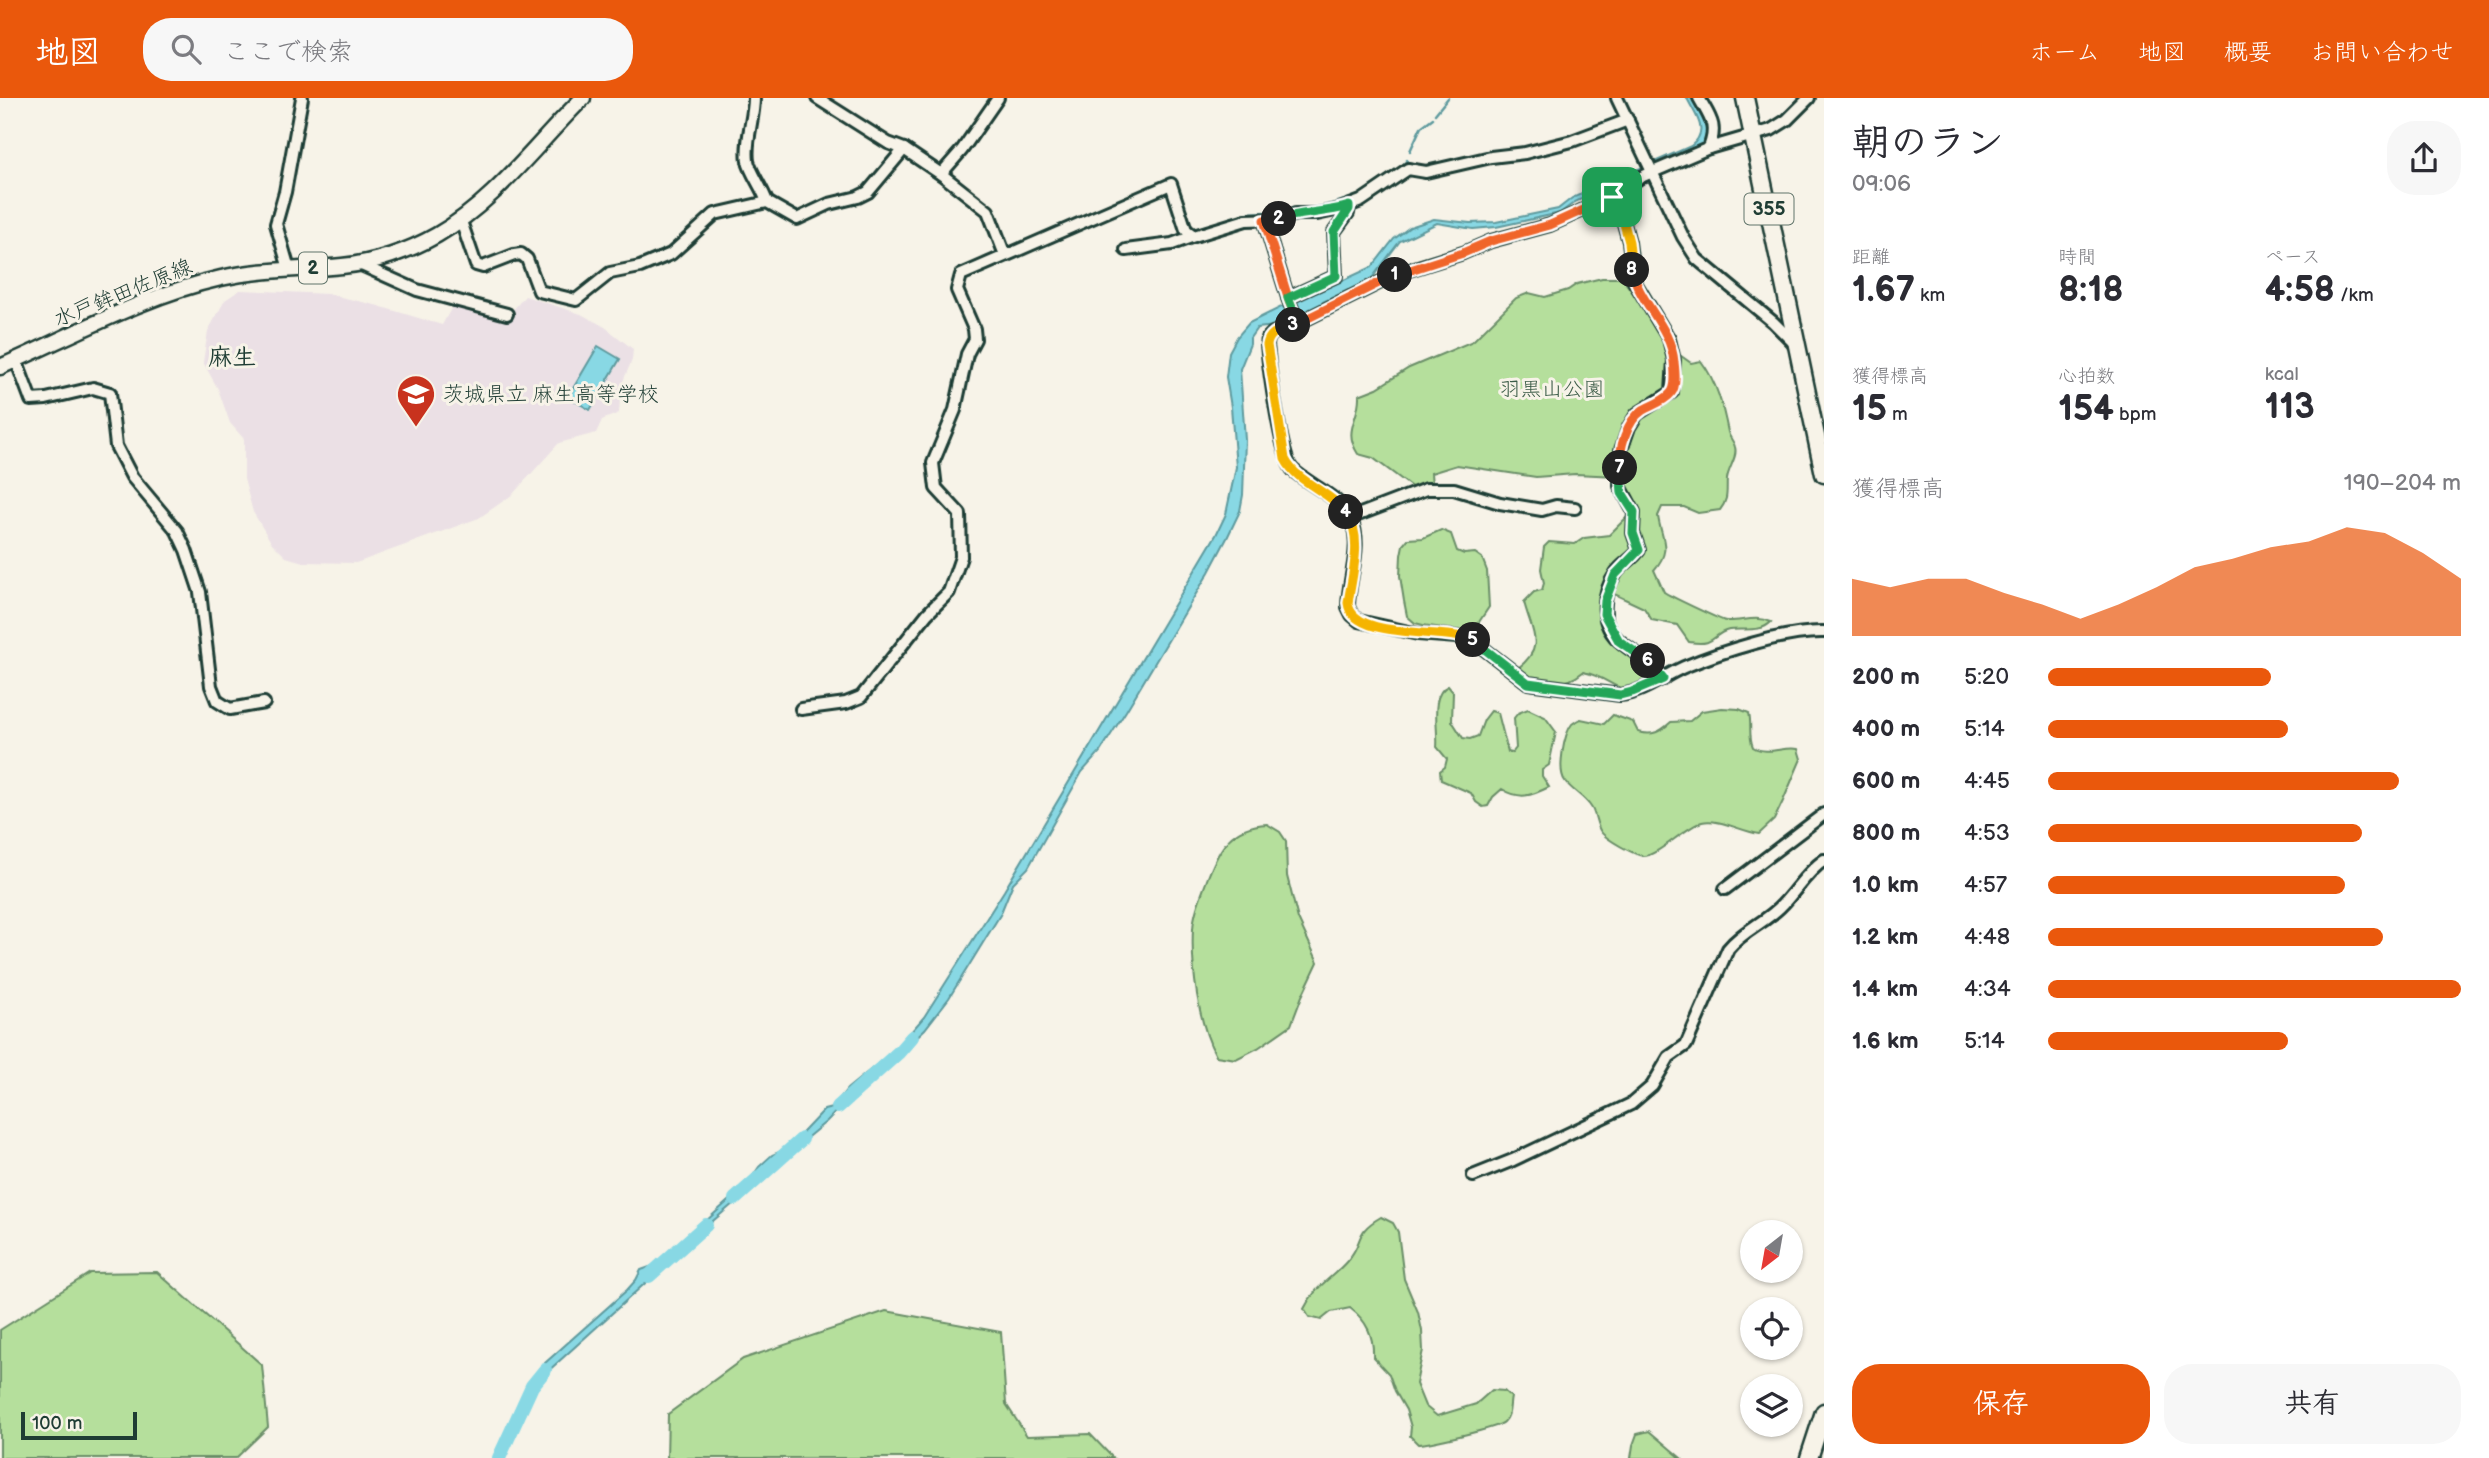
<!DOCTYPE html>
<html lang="ja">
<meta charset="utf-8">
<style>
body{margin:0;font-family:"Balsamiq Sans","Klee One",sans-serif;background:#f7f7f7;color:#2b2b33;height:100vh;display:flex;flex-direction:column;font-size:26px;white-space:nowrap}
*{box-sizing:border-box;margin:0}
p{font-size:23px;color:#7c7c81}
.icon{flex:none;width:38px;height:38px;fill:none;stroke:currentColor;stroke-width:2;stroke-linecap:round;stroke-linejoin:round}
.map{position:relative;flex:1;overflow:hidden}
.panel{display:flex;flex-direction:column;background:#fff;width:665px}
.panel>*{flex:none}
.needle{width:46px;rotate:211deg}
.controls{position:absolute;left:1740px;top:1122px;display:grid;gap:14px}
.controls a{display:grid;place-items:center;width:63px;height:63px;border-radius:50%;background:#fff;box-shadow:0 2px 5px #0004;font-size:35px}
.scale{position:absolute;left:21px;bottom:18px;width:116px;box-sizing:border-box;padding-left:7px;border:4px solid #1f3d34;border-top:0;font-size:19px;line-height:24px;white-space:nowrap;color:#1f3d34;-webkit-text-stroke:5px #f7f3e8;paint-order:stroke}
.pin{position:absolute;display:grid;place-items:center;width:60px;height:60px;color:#fff;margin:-30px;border-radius:14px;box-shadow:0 4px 10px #0006}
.km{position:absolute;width:35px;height:35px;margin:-18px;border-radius:50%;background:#222;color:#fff;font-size:19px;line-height:35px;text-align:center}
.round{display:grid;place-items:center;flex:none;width:74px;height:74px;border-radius:28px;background:#f7f7f7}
.headline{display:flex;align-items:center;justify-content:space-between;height:119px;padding:0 28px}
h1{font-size:38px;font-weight:600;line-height:52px}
.figures{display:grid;grid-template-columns:repeat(3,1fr);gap:10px;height:119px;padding:7px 28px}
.figures div{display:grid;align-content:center}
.figures b{font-size:35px;font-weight:600}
.figures small{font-size:19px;font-weight:400}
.figures p{font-size:19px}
.chart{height:196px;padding:14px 28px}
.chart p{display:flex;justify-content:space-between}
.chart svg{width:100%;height:126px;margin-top:7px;fill:#ea580c;opacity:.7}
.primary-button{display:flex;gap:14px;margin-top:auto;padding:14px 28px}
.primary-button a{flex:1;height:80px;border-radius:28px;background:#ea580c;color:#fff;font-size:28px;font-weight:600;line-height:80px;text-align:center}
.primary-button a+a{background:#f7f7f7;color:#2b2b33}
ul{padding:0 28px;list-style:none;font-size:23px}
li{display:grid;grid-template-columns:112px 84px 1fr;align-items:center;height:52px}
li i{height:18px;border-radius:9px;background:#ea580c}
header{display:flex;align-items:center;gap:42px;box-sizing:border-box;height:98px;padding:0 35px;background:#ea580c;color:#fff}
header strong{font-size:33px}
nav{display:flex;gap:38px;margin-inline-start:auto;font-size:24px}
.search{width:490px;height:63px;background:#f7f7f7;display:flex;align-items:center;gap:18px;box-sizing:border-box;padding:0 24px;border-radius:28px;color:#7c7c81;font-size:26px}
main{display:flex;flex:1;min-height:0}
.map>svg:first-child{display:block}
.built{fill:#ebe0e5}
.green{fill:#b5df9c;stroke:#6a8e68;stroke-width:2}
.water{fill:#88d8e4;stroke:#5e9a9e;stroke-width:2}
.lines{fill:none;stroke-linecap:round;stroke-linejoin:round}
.stream{stroke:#5e9a9e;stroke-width:2.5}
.river{stroke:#88d8e4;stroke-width:14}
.minor-casing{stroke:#1f3d34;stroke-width:16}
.major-casing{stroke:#1f3d34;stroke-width:19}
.highway-casing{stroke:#1f3d34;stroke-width:21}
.minor{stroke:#f7f3e8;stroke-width:10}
.major{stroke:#f7f3e8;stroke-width:14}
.highway{stroke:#f7f3e8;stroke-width:16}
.split-1-casing{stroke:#fff;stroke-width:14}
.split-2-casing{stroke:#fff;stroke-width:14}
.split-3-casing{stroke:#fff;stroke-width:14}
.split-4-casing{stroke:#fff;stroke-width:14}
.split-5-casing{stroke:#fff;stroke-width:14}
.split-6-casing{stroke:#fff;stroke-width:14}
.split-7-casing{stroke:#fff;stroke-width:14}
.split-8-casing{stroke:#fff;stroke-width:14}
.split-9-casing{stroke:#fff;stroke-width:14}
.split-1{stroke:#f0652b;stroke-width:9}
.split-2{stroke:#f0652b;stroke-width:9}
.split-3{stroke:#22a559;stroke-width:9}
.split-4{stroke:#f5b400;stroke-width:9}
.split-5{stroke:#f5b400;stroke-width:9}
.split-6{stroke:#22a559;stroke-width:9}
.split-7{stroke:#22a559;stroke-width:9}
.split-8{stroke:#f0652b;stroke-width:9}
.split-9{stroke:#f5b400;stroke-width:9}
.labels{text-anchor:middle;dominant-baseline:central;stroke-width:6;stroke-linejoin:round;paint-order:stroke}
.shield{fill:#f7f3e8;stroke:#60746a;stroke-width:2}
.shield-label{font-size:19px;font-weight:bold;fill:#1f3d34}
.street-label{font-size:21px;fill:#1f3d34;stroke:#f7f3e8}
.park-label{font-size:21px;fill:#3d5d49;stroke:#f7f3e8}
.poi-label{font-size:21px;fill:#1f3d34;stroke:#f7f3e8;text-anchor:start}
.quarter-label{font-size:24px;font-weight:bold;fill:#1f3d34;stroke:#f7f3e8}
</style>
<header>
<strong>地図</strong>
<div class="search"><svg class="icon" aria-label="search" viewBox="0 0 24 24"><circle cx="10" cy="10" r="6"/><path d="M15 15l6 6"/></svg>ここで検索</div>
<nav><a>ホーム</a><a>地図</a><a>概要</a><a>お問い合わせ</a></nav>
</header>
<main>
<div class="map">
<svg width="1824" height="1360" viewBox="0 0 1824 1360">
<rect width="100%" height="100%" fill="#f7f3e8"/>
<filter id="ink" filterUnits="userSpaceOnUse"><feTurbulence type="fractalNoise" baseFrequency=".0143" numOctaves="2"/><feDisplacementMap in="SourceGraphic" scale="14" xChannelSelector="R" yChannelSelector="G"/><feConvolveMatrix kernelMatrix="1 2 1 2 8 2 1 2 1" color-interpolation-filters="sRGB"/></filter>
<g filter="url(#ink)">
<path class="built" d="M240 192 328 196 375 207 442 227 452 209 507 219 525 198 581 216 605 229 633 251 632 262 621 288 619 315 602 322 596 335 559 345 512 397 479 420 356 465 303 464 286 459 271 444 253 414 244 381V341L230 325 218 291 203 264 208 233 225 202Z"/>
<g class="green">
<path d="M1602 180H1622L1677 255 1691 265 1701 263C1717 284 1723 309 1728 334 1729 340 1734 343 1735 349 1738 359 1728 370 1727 381 1726 393 1729 401 1720 412L1698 415 1684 409H1662L1658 418C1661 441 1673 451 1654 472L1664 494C1668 497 1722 523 1726 523 1741 524 1756 517 1771 524 1761 535 1742 530 1729 532 1711 536 1717 549 1689 544L1677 527 1652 522 1644 510 1612 495 1601 504C1600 536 1629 553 1651 573V579L1646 584 1627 593C1610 587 1603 578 1583 574 1563 591 1540 586 1518 576V570C1547 548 1531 533 1524 504L1534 494 1542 492 1544 485 1541 471 1544 449 1549 444 1575 446 1584 440 1609 437 1631 415 1617 378 1575 376 1536 379 1457 367 1431 375 1432 387 1413 390 1373 360 1358 356C1342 331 1360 322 1359 297L1377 290 1409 270 1473 243 1516 200 1529 195 1545 199 1568 192 1577 186Z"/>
<path d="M1441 432 1451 436 1457 453 1464 456 1475 455 1482 460 1487 473 1489 509 1479 524 1461 533 1423 527 1415 525 1407 518 1404 503 1400 478 1401 457 1403 447 1408 441 1423 440Z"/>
<path d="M1448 588 1453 594 1452 623 1463 640 1470 641 1478 638 1484 622 1491 613 1498 615 1508 654 1512 655 1516 650 1514 620 1518 615 1528 611 1545 619 1556 634 1549 667 1542 672V678L1549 689C1531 698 1520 702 1502 691L1493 699 1488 708 1483 709 1476 704 1471 695 1441 682 1440 673 1445 669 1447 661 1437 649C1439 632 1429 596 1448 588Z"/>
<path d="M1722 610 1739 611 1749 615C1752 627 1748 638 1753 649 1768 658 1782 648 1798 651L1801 661 1783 703 1774 722 1759 736C1741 733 1718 720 1702 724 1685 729 1657 759 1643 758 1634 757 1606 741 1601 734 1596 727 1596 716 1591 709 1584 698 1572 693 1565 683 1557 672 1564 636 1572 626 1575 624 1578 622 1581 621L1604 626 1613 617 1633 624 1638 634C1653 638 1660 634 1671 624L1690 623 1702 613Z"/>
<path d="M1267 726 1280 734 1286 743 1287 778 1298 821 1318 864 1302 898 1291 927 1258 950 1236 961 1216 958C1198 925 1191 869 1193 831 1194 813 1202 796 1208 779 1220 748 1232 728 1267 726Z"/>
<path d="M1381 1119 1393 1125 1398 1134 1404 1181 1418 1214 1422 1233 1423 1252 1416 1286 1425 1308 1437 1318 1476 1306 1492 1292 1504 1293 1511 1299C1509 1308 1511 1318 1504 1324 1498 1330 1428 1346 1418 1346L1410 1338 1411 1329 1406 1312 1395 1293 1389 1276 1373 1259C1374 1238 1367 1223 1350 1210L1331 1214 1321 1222 1309 1219 1304 1211C1316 1186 1332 1181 1348 1162 1365 1142 1353 1135 1381 1119Z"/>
<path d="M157 1174 262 1267 268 1329 236 1360H0V1232L90 1175Z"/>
<path d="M886 1213 1001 1234 1006 1306 1027 1338 1090 1336 1113 1360H667L668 1316 743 1261Z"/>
<path d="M1649 1333 1681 1360H1631L1633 1347 1637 1336Z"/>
</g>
<g class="water">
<path d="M1687 0H1693L1706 25 1710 27 1707 46 1622 81 1575 104 1560 115 1496 129 1473 131 1437 125 1400 143 1366 188 1355 193 1348 192 1323 204V207L1276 228 1257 230 1250 240V246L1240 271 1245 342 1243 397 1240 413 1227 440 1209 474 1126 613 1100 654 1082 674 1028 770 1013 785 1000 817 949 900 925 931 907 948 861 983 845 1004 827 1023 792 1052 769 1064 741 1099 700 1134 672 1154 652 1179 535 1285 545 1269V1265L627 1192 636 1182 641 1172 658 1166 695 1133 748 1085 759 1069 772 1057 788 1050 824 1012 832 1010 847 991 897 950 924 919 1004 793 1216 437 1226 416 1236 369 1231 309 1226 279 1229 254 1237 239 1249 225 1316 192 1318 194 1372 169 1394 141 1410 129 1434 121 1470 125 1496 124 1558 111 1572 100 1691 48C1710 32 1696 19 1687 0Z"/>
<path d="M598 248 620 261 590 312 568 299Z"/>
</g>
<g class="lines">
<g class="stream">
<path d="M1435 16 1448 0"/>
<path d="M1410 53 1421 29 1433 20"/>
<path d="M1400 71 1407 62"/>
<path d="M1322 109 1358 98"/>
<path d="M1311 111 1318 110"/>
<path d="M1192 132 1249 115 1287 113"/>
<path d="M1174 139 1183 135"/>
</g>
<g class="river">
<path d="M838 1009 899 954 912 939"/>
<path d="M735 1101 802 1041"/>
<path d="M649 1178 706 1127"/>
<path d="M499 1360 532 1288 545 1272"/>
</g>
<g class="minor-casing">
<g id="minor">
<path d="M754 0C754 21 745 42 748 63 750 74 763 91 767 104"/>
<path d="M817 0 888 45 904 51 941 76 988 113 1005 157"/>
<path d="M1617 0 1683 139 1697 161 1773 224 1792 243 1797 245"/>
<path d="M1699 0C1710 20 1718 27 1709 50"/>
<path d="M1809 0 1787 22 1771 32 1709 50 1641 79 1612 99 1550 127 1491 143 1463 155 1399 175 1298 225 1273 235 1268 240 1267 247C1269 268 1281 361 1293 372 1310 388 1338 397 1350 419 1364 447 1348 480 1348 509L1352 517 1359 523 1418 536 1470 540 1528 585 1620 597C1643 595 1663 578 1684 569 1720 554 1785 533 1824 534"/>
<path d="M941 76 962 52 998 0"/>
<path d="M1616 96 1629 144 1634 183 1669 241 1674 262 1672 294 1637 316 1629 329 1621 352 1620 388 1634 414 1633 435 1639 452C1633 461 1622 466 1616 475 1601 497 1599 528 1622 545 1638 558 1652 563 1663 581"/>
<path d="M458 122 462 126 476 167 483 169 514 157 521 156 527 161 539 193 576 202 610 175 640 169 671 156 715 116 767 104 797 121 829 106 858 99 868 94 904 51"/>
<path d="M1264 122 1289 203 1298 225"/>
<path d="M1126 152 1172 146 1194 138"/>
<path d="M359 166 417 192 507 216"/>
<path d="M289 171 276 126 285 94 302 0"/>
<path d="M1288 200 1336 178 1334 134 1348 115 1349 108"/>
<path d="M16 262 31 302 46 301 93 290 110 295 116 348 132 379 177 433 186 452 200 494 211 588 217 603 230 611 264 605"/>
<path d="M1350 420 1426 391H1454L1500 405 1542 412 1556 408 1575 410"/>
<path d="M801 611 846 605 861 599 927 516 949 494 961 459 960 416 936 390 933 365 955 312 967 256 975 241 974 231 957 192 961 177 1171 86 1186 132 1194 138 1246 122 1279 121 1296 116H1317L1340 111 1361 103 1408 71 1426 74 1491 59 1525 55 1572 43 1628 22"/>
<path d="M1725 791 1824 716"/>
<path d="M1473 1078 1513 1062 1631 1006 1652 988 1669 959 1686 947 1728 851C1743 832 1767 824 1783 806 1797 791 1807 774 1824 762"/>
</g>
</g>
<g class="major-casing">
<path id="major" d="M0 269C71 238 145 197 221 180 261 171 301 172 342 168 374 165 409 153 437 137 495 104 536 46 583 0"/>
</g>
<g class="highway-casing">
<g id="highway">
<path d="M1745 0 1824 376"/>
<path d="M1809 1360 1824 1314"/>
</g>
</g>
<use href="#minor" class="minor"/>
<use href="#major" class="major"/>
<use href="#highway" class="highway"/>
</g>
</g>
<g class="lines" filter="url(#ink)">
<g class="split-1-casing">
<path id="split-1" d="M1395 177 1463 155 1491 143 1550 127 1612 99"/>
</g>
<g class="split-2-casing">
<path id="split-2" d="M1279 121 1264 122 1289 203 1298 225 1395 177"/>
</g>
<g class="split-3-casing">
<path id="split-3" d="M1279 121C1302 114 1326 115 1349 108V111L1334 134 1336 178 1288 200 1298 225 1293 227"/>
</g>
<g class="split-4-casing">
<path id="split-4" d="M1293 227C1282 232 1269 233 1267 247L1285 361C1297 385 1329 393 1346 414"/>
</g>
<g class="split-5-casing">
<path id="split-5" d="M1346 414C1364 438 1352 477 1348 505 1352 543 1447 530 1473 542"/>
</g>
<g class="split-6-casing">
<path id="split-6" d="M1473 542 1528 585 1620 597 1632 594 1663 581 1648 563"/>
</g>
<g class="split-7-casing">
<path id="split-7" d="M1620 370 1622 395 1634 414 1633 435 1639 452 1615 477 1605 503 1604 516 1619 543 1648 563"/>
</g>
<g class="split-8-casing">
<path id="split-8" d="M1620 370C1619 351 1626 323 1643 312 1652 307 1665 303 1671 295 1677 288 1675 273 1674 264 1671 228 1639 205 1632 172"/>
</g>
<g class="split-9-casing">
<path id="split-9" d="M1612 99 1616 96 1629 144 1632 172"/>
</g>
<use href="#split-1" class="split-1"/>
<use href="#split-2" class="split-2"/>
<use href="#split-3" class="split-3"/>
<use href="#split-4" class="split-4"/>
<use href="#split-5" class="split-5"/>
<use href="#split-6" class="split-6"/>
<use href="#split-7" class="split-7"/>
<use href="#split-8" class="split-8"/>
<use href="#split-9" class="split-9"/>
</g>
<defs>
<g id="school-pin" transform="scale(2.0125)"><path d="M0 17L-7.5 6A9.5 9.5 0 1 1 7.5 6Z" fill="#c8321e" stroke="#f7f3e8"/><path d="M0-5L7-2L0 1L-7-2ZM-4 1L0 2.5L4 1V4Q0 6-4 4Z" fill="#fff"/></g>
</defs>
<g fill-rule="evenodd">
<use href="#school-pin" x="416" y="296"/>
</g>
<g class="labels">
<g class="shield">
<rect x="1744.5" y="95.5" width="49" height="31" rx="5"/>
<rect x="299" y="154.5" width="28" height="31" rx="5"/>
</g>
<g class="shield-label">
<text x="1769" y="111">355</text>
<text x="313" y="170">2</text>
</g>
<g class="street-label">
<text transform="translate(123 195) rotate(-22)">水戸鉾田佐原線</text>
</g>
<g class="park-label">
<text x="1552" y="291">羽黒山公園</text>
</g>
<g class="poi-label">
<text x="443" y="296">茨城県立 麻生高等学校</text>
</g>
<g class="quarter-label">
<text x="232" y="259">麻生</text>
</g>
</g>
</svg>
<div class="controls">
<a><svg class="needle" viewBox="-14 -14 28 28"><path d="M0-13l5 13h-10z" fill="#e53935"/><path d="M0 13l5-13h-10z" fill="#7c7c81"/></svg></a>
<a><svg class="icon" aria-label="locate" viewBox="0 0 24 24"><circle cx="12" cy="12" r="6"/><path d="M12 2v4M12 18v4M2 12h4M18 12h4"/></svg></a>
<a><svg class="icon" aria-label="layers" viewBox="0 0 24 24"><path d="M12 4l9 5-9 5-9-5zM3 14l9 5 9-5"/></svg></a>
</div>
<div class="scale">100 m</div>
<div class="pin" style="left:1612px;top:99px;background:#1e9e55"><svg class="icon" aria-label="arrive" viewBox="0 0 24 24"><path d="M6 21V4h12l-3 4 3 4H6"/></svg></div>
<b class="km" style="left:1395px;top:177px">1</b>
<b class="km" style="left:1279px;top:121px">2</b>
<b class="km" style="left:1293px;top:227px">3</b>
<b class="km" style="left:1346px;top:414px">4</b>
<b class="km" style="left:1473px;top:542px">5</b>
<b class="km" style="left:1648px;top:563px">6</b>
<b class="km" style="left:1620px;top:370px">7</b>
<b class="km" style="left:1632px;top:172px">8</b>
</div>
<section class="panel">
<div class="headline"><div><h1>朝のラン</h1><p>09:06</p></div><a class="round"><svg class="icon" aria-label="share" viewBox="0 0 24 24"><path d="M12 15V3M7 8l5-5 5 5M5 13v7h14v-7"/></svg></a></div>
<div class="figures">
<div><p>距離</p><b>1.67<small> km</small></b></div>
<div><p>時間</p><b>8:18</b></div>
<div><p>ペース</p><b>4:58<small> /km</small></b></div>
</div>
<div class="figures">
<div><p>獲得標高</p><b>15<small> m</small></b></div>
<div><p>心拍数</p><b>154<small> bpm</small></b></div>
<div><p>kcal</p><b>113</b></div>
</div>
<div class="chart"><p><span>獲得標高</span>190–204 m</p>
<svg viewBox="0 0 160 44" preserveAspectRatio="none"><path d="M0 44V24L10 27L20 24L30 24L40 29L50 33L60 38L70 33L80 27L90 20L100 17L110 13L120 11L130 6L140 8L150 15L160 24V44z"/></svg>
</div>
<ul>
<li><b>200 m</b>5:20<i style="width:54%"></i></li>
<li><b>400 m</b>5:14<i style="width:58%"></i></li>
<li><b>600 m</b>4:45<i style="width:85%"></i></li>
<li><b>800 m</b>4:53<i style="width:76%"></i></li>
<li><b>1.0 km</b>4:57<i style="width:72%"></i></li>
<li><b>1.2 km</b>4:48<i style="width:81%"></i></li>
<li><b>1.4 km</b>4:34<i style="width:100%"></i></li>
<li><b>1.6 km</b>5:14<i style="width:58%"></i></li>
</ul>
<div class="primary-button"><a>保存</a><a>共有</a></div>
</section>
</main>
